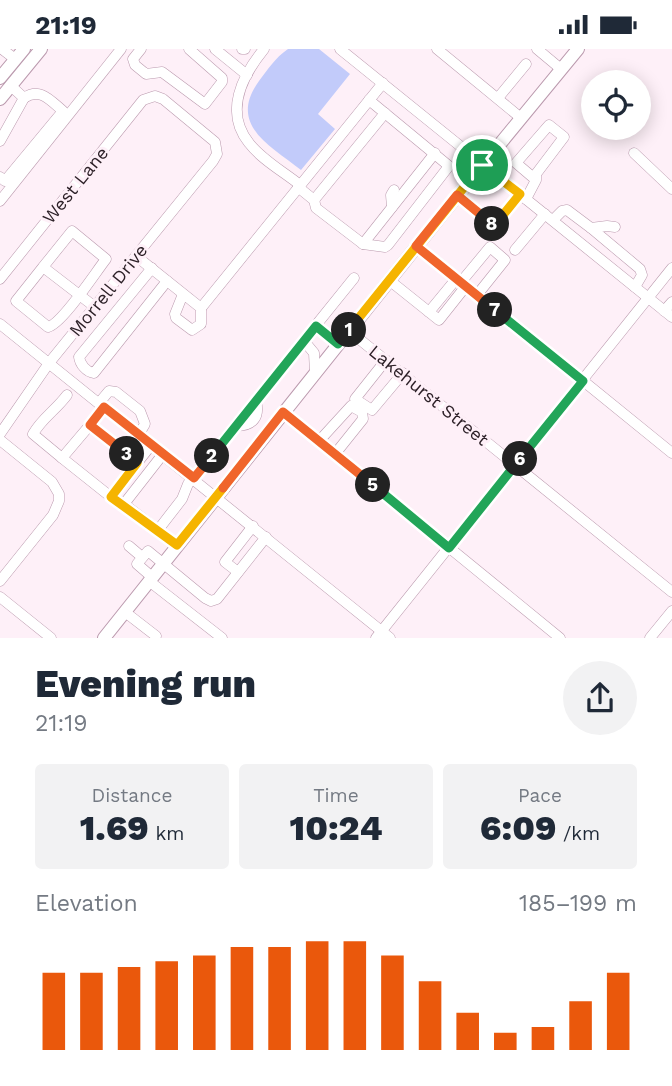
<!DOCTYPE html>
<meta charset="utf-8">
<style>
body{margin:0;font-family:"Work Sans",sans-serif;background:#f2f2f3;color:#1f2937;height:100vh;display:flex;flex-direction:column;font-size:26px;white-space:nowrap}
*{box-sizing:border-box;margin:0}
p{font-size:23px;color:#747a83}
.icon{flex:none;width:38px;height:38px;fill:none;stroke:currentColor;stroke-width:2;stroke-linecap:round;stroke-linejoin:round}
.map{position:relative;height:589px;overflow:hidden}
.drawer{display:flex;flex-direction:column;background:#fff;flex:1}
.drawer>*{flex:none}
.controls{position:absolute;left:581px;top:21px;display:grid;gap:14px}
.controls a{display:grid;place-items:center;width:70px;height:70px;border-radius:50%;background:#fff;box-shadow:0 4px 18px #0003;font-size:35px}
.pin{position:absolute;display:grid;place-items:center;width:60px;height:60px;color:#fff;margin:-30px;border:4px solid #fff;border-radius:50%;box-shadow:0 2px 7px #0007}
.km{position:absolute;width:35px;height:35px;margin:-18px;border-radius:50%;background:#222;color:#fff;font-size:19px;line-height:35px;text-align:center}
.round{display:grid;place-items:center;flex:none;width:74px;height:74px;border-radius:37px;background:#f2f2f3}
.overview{display:flex;align-items:center;justify-content:space-between;height:119px;padding:0 35px}
h1{font-size:38px;font-weight:800;line-height:52px}
.figures{display:grid;grid-template-columns:repeat(3,1fr);gap:10px;height:119px;padding:7px 35px}
.figures div{display:grid;align-content:center;border-radius:7px;background:#f2f2f3;text-align:center}
.figures b{font-size:35px;font-weight:800}
.figures small{font-size:19px;font-weight:400}
.figures p{font-size:19px}
.chart{height:196px;padding:14px 35px}
.chart p{display:flex;justify-content:space-between}
.chart svg{width:100%;height:126px;margin-top:7px;stroke:#ea580c;stroke-width:6}
.status{display:flex;justify-content:space-between;align-items:center;height:49px;padding:0 35px;background:#fff;direction:ltr}
.status svg{height:19px;fill:currentColor}
.map>svg:first-child{display:block}
.water{fill:#c2cbfa}
.lines{fill:none;stroke-linecap:round;stroke-linejoin:round}
.minor-casing{stroke:#bb9aae;stroke-width:11}
.major-casing{stroke:#bb9aae;stroke-width:14}
.minor{stroke:#fff;stroke-width:10}
.major{stroke:#fff;stroke-width:12}
.split-1-casing{stroke:#fff;stroke-width:14}
.split-2-casing{stroke:#fff;stroke-width:14}
.split-3-casing{stroke:#fff;stroke-width:14}
.split-4-casing{stroke:#fff;stroke-width:14}
.split-5-casing{stroke:#fff;stroke-width:14}
.split-6-casing{stroke:#fff;stroke-width:14}
.split-7-casing{stroke:#fff;stroke-width:14}
.split-8-casing{stroke:#fff;stroke-width:14}
.split-9-casing{stroke:#fff;stroke-width:14}
.split-1{stroke:#f5b400;stroke-width:9}
.split-2{stroke:#22a559;stroke-width:9}
.split-3{stroke:#f0652b;stroke-width:9}
.split-4{stroke:#f5b400;stroke-width:9}
.split-5{stroke:#f0652b;stroke-width:9}
.split-6{stroke:#22a559;stroke-width:9}
.split-7{stroke:#22a559;stroke-width:9}
.split-8{stroke:#f0652b;stroke-width:9}
.split-9{stroke:#f5b400;stroke-width:9}
.labels{text-anchor:middle;dominant-baseline:central;stroke-width:6;stroke-linejoin:round;paint-order:stroke}
.street-label{font-size:18px;fill:#2b1f26;stroke:#fef0f8}
</style>
<div class="status"><b>21:19</b><svg viewBox="0 0 49 12"><path d="M0 12V9h3v3zM5 12V6h3v6zM10 12V3h3v9zM15 12V0h3v12zM26 1h20v11H26zM47 4h2v5h-2z"/></svg></div>
<div class="map">
<svg width="672" height="589" viewBox="0 0 672 589">
<rect width="100%" height="100%" fill="#fef0f8"/>
<path class="water" d="M288 0H319L350 25 318 65 335 80 301 121C271 97 227 76 259 32 268 20 275 9 288 0Z"/>
<g class="lines">
<g class="minor-casing">
<g id="minor">
<path d="M2 0 15 10"/>
<path d="M141 0 133 10 135 16 146 25 162 23 205 55 222 33V29L189 0"/>
<path d="M215 0 247 26"/>
<path d="M242 0H245"/>
<path d="M264 0C242 27 224 63 249 94 262 111 284 123 300 136"/>
<path d="M340 0 672 268"/>
<path d="M437 0 521 69"/>
<path d="M537 0 561 20"/>
<path d="M498 49 526 15"/>
<path d="M0 92 24 49 11 37"/>
<path d="M634 104 672 140"/>
<path d="M0 128 5 132 63 62C50 51 40 38 24 49"/>
<path d="M298 138 314 151 316 159 363 195 385 198 388 196 449 117 369 51"/>
<path d="M457 146 494 177 519 145"/>
<path d="M526 150 536 131V125L564 88 549 76 516 114 536 131"/>
<path d="M314 151 385 64"/>
<path d="M0 152 121 0"/>
<path d="M392 158 391 146 394 141"/>
<path d="M553 171 562 162 567 161 591 179"/>
<path d="M615 178 607 177 591 179 640 220 642 226 635 238"/>
<path d="M363 195 435 104"/>
<path d="M417 197 672 404"/>
<path d="M515 201 545 165"/>
<path d="M136 207 201 259V275L192 281 176 269 175 265 183 245"/>
<path d="M43 218 16 252 48 278C62 275 95 224 106 210L72 182 43 218 95 258"/>
<path d="M152 219 79 308C80 315 86 323 94 324L167 232"/>
<path d="M0 230 143 51 155 47 163 50 215 93 217 105 213 112 49 314 0 385"/>
<path d="M389 231 439 271 466 237"/>
<path d="M461 233 490 198 505 211 477 246"/>
<path d="M201 259 383 34"/>
<path d="M664 262 672 253"/>
<path d="M429 263 457 229"/>
<path d="M0 275 390 589"/>
<path d="M316 277 338 295"/>
<path d="M348 281 672 543"/>
<path d="M304 292 314 304 315 324"/>
<path d="M386 311 355 350 372 361 403 324"/>
<path d="M99 354 109 342 116 343 140 362 145 375 139 385"/>
<path d="M104 358 90 376 137 414 152 395"/>
<path d="M283 363 560 589"/>
<path d="M90 376 62 409 111 448"/>
<path d="M236 377C253 377 260 368 256 352"/>
<path d="M0 391 52 433 59 445V452L53 466 0 532"/>
<path d="M319 392 351 357 362 363 363 370 335 405"/>
<path d="M163 405 124 455 177 496"/>
<path d="M62 409 33 385C42 369 56 361 67 346"/>
<path d="M116 450 111 448 137 414"/>
<path d="M158 481 182 450 188 435 354 229"/>
<path d="M129 497 142 508"/>
<path d="M238 523 225 513 253 477"/>
<path d="M152 528 137 515 148 502 205 549 211 552 217 550 266 488"/>
<path d="M149 532 222 589"/>
<path d="M0 548 51 589"/>
<path d="M125 563 156 587"/>
<path d="M376 589 672 219"/>
<path d="M650 589 672 562"/>
</g>
</g>
<g class="major-casing">
<g id="major">
<path d="M0 29 24 0"/>
<path d="M0 50 41 0"/>
<path d="M104 589 444 163 578 0"/>
</g>
</g>
<use href="#minor" class="minor"/>
<use href="#major" class="major"/>
</g>
<g class="lines">
<g class="split-1-casing">
<path id="split-1" d="M349 281 482 116"/>
</g>
<g class="split-2-casing">
<path id="split-2" d="M212 407 316 277 338 295 349 281"/>
</g>
<g class="split-3-casing">
<path id="split-3" d="M127 405 90 376 104 358 194 429 212 407"/>
</g>
<g class="split-4-casing">
<path id="split-4" d="M127 405 137 414 111 448 177 496 223 439"/>
</g>
<g class="split-5-casing">
<path id="split-5" d="M223 439 283 363 373 436"/>
</g>
<g class="split-6-casing">
<path id="split-6" d="M373 436 449 499 520 410"/>
</g>
<g class="split-7-casing">
<path id="split-7" d="M495 261 583 332 520 410"/>
</g>
<g class="split-8-casing">
<path id="split-8" d="M492 175 457 146 416 197 495 261"/>
</g>
<g class="split-9-casing">
<path id="split-9" d="M482 116 520 145 494 177 492 175"/>
</g>
<use href="#split-1" class="split-1"/>
<use href="#split-2" class="split-2"/>
<use href="#split-3" class="split-3"/>
<use href="#split-4" class="split-4"/>
<use href="#split-5" class="split-5"/>
<use href="#split-6" class="split-6"/>
<use href="#split-7" class="split-7"/>
<use href="#split-8" class="split-8"/>
<use href="#split-9" class="split-9"/>
</g>
<g class="labels">
<g class="street-label">
<text transform="translate(75 136) rotate(-51)">West Lane</text>
<text transform="translate(108 241) rotate(-51)">Morrell Drive</text>
<text transform="translate(429 346) rotate(39)">Lakehurst Street</text>
</g>
</g>
</svg>
<div class="controls">
<a><svg class="icon" aria-label="locate" viewBox="0 0 24 24"><circle cx="12" cy="12" r="6"/><path d="M12 2v4M12 18v4M2 12h4M18 12h4"/></svg></a>
</div>
<div class="pin" style="left:482px;top:116px;background:#1e9e55"><svg class="icon" aria-label="arrive" viewBox="0 0 24 24"><path d="M6 21V4h12l-3 4 3 4H6"/></svg></div>
<b class="km" style="left:349px;top:281px">1</b>
<b class="km" style="left:212px;top:407px">2</b>
<b class="km" style="left:127px;top:405px">3</b>
<b class="km" style="left:373px;top:436px">5</b>
<b class="km" style="left:520px;top:410px">6</b>
<b class="km" style="left:495px;top:261px">7</b>
<b class="km" style="left:492px;top:175px">8</b>
</div>
<section class="drawer">
<div class="overview"><div><h1>Evening run</h1><p>21:19</p></div><a class="round"><svg class="icon" aria-label="share" viewBox="0 0 24 24"><path d="M12 15V3M7 8l5-5 5 5M5 13v7h14v-7"/></svg></a></div>
<div class="figures">
<div><p>Distance</p><b>1.69<small> km</small></b></div>
<div><p>Time</p><b>10:24</b></div>
<div><p>Pace</p><b>6:09<small> /km</small></b></div>
</div>
<div class="chart"><p><span>Elevation</span>185–199 m</p>
<svg viewBox="0 0 160 44" preserveAspectRatio="none"><path d="M5 44V17M15 44V17M25 44V15M35 44V13M45 44V11M55 44V8M65 44V8M75 44V6M85 44V6M95 44V11M105 44V20M115 44V31M125 44V38M135 44V36M145 44V27M155 44V17"/></svg>
</div>
</section>
